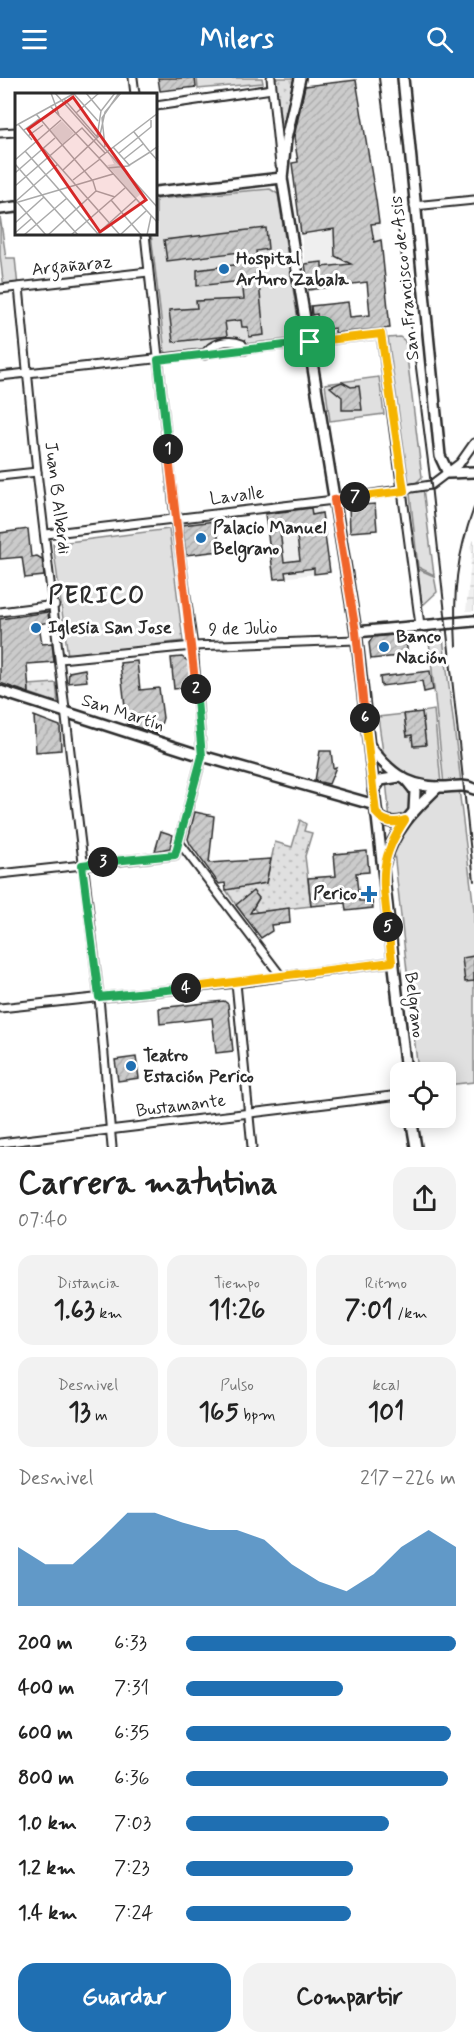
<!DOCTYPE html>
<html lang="es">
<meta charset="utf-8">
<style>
body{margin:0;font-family:Mynerve,sans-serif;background:#f2f2f2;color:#222;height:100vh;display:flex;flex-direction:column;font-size:22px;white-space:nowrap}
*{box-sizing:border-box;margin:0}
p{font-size:20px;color:#767676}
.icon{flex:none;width:33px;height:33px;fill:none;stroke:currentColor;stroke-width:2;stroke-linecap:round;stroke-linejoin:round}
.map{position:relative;height:1069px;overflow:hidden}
.details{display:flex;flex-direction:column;background:#fff;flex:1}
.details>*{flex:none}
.tools{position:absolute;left:390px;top:984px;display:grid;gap:12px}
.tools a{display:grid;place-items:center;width:66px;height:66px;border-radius:12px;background:#fff;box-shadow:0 3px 15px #0003;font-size:30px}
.pin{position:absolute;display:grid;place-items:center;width:51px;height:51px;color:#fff;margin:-26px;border-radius:12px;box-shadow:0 3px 9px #0006}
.km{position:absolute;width:30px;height:30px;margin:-15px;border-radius:50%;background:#222;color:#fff;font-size:16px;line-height:30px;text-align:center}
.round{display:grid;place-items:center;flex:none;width:63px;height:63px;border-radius:18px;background:#f2f2f2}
.headline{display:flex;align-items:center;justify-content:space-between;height:102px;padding:0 18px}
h1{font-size:33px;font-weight:700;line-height:45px}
.figures{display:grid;grid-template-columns:repeat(3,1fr);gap:9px;height:102px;padding:6px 18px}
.figures div{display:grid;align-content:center;border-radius:15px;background:#f2f2f2;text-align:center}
.figures b{font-size:26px;font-weight:700}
.figures small{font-size:16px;font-weight:400}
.figures p{font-size:16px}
.chart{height:168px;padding:12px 18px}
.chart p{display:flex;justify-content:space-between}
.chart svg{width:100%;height:108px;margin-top:6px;fill:#1f6fb2;opacity:.7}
.primary-button{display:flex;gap:12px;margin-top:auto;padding:12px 18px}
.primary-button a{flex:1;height:69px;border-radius:18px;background:#1f6fb2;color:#fff;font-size:24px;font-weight:700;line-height:69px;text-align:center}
.primary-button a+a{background:#f2f2f2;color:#222}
ul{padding:0 18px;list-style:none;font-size:20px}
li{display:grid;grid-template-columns:96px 72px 1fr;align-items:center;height:45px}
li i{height:15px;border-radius:8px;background:#1f6fb2}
header{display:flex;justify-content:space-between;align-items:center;height:78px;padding:0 18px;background:#1f6fb2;color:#fff;font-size:27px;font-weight:700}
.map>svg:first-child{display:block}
.built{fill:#efefef}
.industrial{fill:url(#industrial-grid)}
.grass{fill:url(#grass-dots);stroke:#868686;stroke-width:1.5}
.park{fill:#e0e0e0;stroke:#868686;stroke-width:1.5}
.building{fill:url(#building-hatch);stroke:#2b2b2b;stroke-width:1.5;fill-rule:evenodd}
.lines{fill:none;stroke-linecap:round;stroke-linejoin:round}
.street-casing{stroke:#2b2b2b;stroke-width:11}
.secondary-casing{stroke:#2b2b2b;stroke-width:14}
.street{stroke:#fff;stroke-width:7}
.secondary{stroke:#fff;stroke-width:9}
.rail{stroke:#2b2b2b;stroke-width:2}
.split-1-casing{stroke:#fff;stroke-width:12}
.split-2-casing{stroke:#fff;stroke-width:12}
.split-3-casing{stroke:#fff;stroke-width:12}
.split-4-casing{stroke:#fff;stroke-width:12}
.split-5-casing{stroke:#fff;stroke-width:12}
.split-6-casing{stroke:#fff;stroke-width:12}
.split-7-casing{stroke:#fff;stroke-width:12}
.split-8-casing{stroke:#fff;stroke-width:12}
.split-1{stroke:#22a559;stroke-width:8}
.split-2{stroke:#f0652b;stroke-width:8}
.split-3{stroke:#22a559;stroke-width:8}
.split-4{stroke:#22a559;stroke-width:8}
.split-5{stroke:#f5b400;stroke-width:8}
.split-6{stroke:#f5b400;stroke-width:8}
.split-7{stroke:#f0652b;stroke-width:8}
.split-8{stroke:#f5b400;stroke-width:8}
.poi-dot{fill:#1f6fb2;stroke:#fff;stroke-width:2}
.labels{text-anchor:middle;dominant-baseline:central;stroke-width:6;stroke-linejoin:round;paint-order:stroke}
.poi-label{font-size:18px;font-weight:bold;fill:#2b2b2b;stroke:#fff;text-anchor:start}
.street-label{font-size:18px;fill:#2b2b2b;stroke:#fff}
.district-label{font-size:24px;font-weight:bold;letter-spacing:1.5px;fill:#2b2b2b;stroke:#fff}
.inset-road{fill:none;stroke:#aaa;stroke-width:1.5}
.view{fill:#d62828;fill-opacity:0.15;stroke:#d62828;stroke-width:3}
.inset-edge{fill:none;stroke:#2b2b2b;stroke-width:3}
</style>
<header><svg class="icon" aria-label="menu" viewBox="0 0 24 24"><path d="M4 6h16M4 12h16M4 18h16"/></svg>Milers<svg class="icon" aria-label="search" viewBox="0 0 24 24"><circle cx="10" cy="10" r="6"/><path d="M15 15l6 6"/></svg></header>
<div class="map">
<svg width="474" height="1069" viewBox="0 0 474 1069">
<defs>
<pattern id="industrial-grid" width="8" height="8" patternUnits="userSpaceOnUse" patternTransform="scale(1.5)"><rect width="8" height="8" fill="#efefef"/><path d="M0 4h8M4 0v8" fill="none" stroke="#cdcdcd"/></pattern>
<pattern id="grass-dots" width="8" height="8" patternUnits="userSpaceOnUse" patternTransform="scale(1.5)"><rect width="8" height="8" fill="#e0e0e0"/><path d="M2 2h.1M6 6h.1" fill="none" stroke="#c0c0c0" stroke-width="1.8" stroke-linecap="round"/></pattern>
<pattern id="building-hatch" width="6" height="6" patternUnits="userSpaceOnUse" patternTransform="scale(1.5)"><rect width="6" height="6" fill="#cbcbcb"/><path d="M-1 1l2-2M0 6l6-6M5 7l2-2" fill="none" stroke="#aeaeae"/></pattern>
</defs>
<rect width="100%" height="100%" fill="#fff"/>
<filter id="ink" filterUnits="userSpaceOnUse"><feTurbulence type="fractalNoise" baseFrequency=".0167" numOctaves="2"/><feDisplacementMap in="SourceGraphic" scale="12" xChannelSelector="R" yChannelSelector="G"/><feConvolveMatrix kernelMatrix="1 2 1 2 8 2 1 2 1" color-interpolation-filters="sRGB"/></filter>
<g filter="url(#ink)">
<g class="built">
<path d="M379 145 386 202 309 212 301 156Z"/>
<path d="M321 429 330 494 274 501 265 436Z"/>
</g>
<path class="industrial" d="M474 462V533H466L472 474 470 468Z"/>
<g class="grass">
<path d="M275 0H295L282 56Z"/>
<path d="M56 605 58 625 29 615V607Z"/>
<path d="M300 742 306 746 304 753 312 755 305 778 311 828 257 834 253 830 259 820 253 814 236 827 226 812 266 805 275 764 292 769Z"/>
</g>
<g class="park">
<path d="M197 0H262L263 5 198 11Z"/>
<path d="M270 111 278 116 300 255 295 262 172 277 165 274 151 156H156V121Z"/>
<path d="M0 138 6 180H15L18 209 4 211 0 177Z"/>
<path d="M400 259 405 263 422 399 416 405 409 406 388 260Z"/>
<path d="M379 299 384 336 330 343 325 306Z"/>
<path d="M419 408 423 410 434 497 418 489 410 416Z"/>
<path d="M169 451 183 563 68 578 53 466Z"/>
<path d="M418 491 434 498 437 514 422 528Z"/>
<path d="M442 552 461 705 444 707 428 553Z"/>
<path d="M434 632 441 706 408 700 384 681 378 639 404 636 407 658 412 657 413 668 426 667 422 634Z"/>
<path d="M400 701 411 710 409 736 390 743 386 702Z"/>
<path d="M459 711 474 832V1004L446 1007V994H418L394 774 409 746 434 717Z"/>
</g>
<g class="building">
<path d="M158 0H195L196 9 160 13Z"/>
<path d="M356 2 376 122 379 145 371 146 374 164 381 162 390 250 335 255V250L319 252 317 236 312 237 311 228 348 224 350 239 370 237 367 204 309 212 305 186 322 184V189L351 186 335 178 334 151 301 156 292 85 298 84 294 59 305 8Z"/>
<path d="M266 150 268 171 256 173 264 257 249 259 248 249H242L241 242 225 244 227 258 173 264 169 232 197 230 196 223 244 221 242 203 197 208V192L241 186 240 174 167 183 164 162Z"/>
<path d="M342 304 351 309 359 308 362 332H342V319L330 309Z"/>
<path d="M375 426 377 452 350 454 349 428Z"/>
<path d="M311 430 312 437 322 435 330 494 314 496V490L285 494 286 500 274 501 265 436ZM296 451 300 482 284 484 280 453Z"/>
<path d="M216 443 220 473 186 477 182 447Z"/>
<path d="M28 451 31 479 37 478 42 481 44 498 25 500 22 479 0 481V455Z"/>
<path d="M48 534 49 544 39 546 42 566 52 565 54 584 27 586 29 615 0 605V541Z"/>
<path d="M405 556 408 577 371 581 369 565 373 559Z"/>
<path d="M182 579 189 584 191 609 174 611 171 580Z"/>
<path d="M137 583 140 612 159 610 163 640 158 656 127 646 120 585Z"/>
<path d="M85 591 87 603 68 605 69 594Z"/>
<path d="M430 593 433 612 424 614 422 603 381 608 380 599Z"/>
<path d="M422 634 426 667 413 668 412 657 407 658 404 636Z"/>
<path d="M34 638 60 648 61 672 36 674Z"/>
<path d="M320 673H331L333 690 336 689 329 706 315 703Z"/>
<path d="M195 734 214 738 209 785 271 781 266 805 226 812 225 805 219 806 190 766 188 761Z"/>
<path d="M161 753 173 757 170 770 155 773Z"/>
<path d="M367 773 369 794 356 795 359 823H372L373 830 346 833 345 825 311 828 308 800 336 798 334 776Z"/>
<path d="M253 813 259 820 250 835 289 830 290 845 271 847 272 853 261 860 236 827Z"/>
<path d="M474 878V903L465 904 462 880Z"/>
<path d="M224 923 228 926 233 973 216 975 212 940 160 946 159 930Z"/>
<path d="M136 979 139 1000 118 1003 115 982Z"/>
</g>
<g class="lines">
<g class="street-casing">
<g id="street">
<path d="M133 0 135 16"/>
<path d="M271 0 280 87"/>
<path d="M156 28 272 11"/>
<path d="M0 55 16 54"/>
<path d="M414 128 474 122"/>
<path d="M145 156 175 440 193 568 202 678 179 764 281 898"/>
<path d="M19 209 37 394 99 919 112 1069"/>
<path d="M0 211 148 194"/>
<path d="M205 277C210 264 230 261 242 266L245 272"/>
<path d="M0 298 381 256 420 547"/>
<path d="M0 398 37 394"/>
<path d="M46 456 334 422 431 407 460 385 474 365"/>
<path d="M0 534 55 527"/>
<path d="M60 581 193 568 356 562"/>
<path d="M0 796 175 777 179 764"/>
<path d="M236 905 252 1069"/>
<path d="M0 930 236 905 392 884"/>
<path d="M0 1065 400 1017"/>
</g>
</g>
<g class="secondary-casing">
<g id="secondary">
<path d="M300 0 286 61 282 100 356 554 406 994"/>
<path d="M403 0 440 378 448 395 474 394"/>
<path d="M156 114 282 100"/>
<path d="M0 131 16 129"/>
<path d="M356 554 474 543"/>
<path d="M0 613 202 678 375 727"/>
<path d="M369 667C387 692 405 708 437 709 451 710 461 705 474 711"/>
<path d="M407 703 415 713 414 733"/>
<path d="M373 713 381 702 399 699"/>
<path d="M376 735C384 745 394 746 405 742"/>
<path d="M384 787C393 753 413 733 438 709"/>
<path d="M411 1040 416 1069"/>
</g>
</g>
<use href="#street" class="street"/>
<use href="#secondary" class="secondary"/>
<g class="rail">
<path d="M379 0 431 407 474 803"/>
<path d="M456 568C453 517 456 478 474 430"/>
</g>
</g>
</g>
<g class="lines" filter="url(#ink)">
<g class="split-1-casing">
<path id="split-1" d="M168 371 158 282 310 264"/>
</g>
<g class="split-2-casing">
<path id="split-2" d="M168 371 196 611"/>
</g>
<g class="split-3-casing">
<path id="split-3" d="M103 784 175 777 202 678 196 611"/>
</g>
<g class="split-4-casing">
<path id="split-4" d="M103 784 82 787 99 919 186 910"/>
</g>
<g class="split-5-casing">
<path id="split-5" d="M186 910 392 884 388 849"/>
</g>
<g class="split-6-casing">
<path id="split-6" d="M365 640 376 735C384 745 394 746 405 742 377 784 383 802 388 849"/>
</g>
<g class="split-7-casing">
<path id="split-7" d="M355 419 334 422 356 554 365 640"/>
</g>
<g class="split-8-casing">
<path id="split-8" d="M310 264 381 256 404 413 355 419"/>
</g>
<use href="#split-1" class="split-1"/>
<use href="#split-2" class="split-2"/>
<use href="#split-3" class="split-3"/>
<use href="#split-4" class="split-4"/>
<use href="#split-5" class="split-5"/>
<use href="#split-6" class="split-6"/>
<use href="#split-7" class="split-7"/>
<use href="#split-8" class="split-8"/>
</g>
<g class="poi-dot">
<circle cx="224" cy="191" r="6"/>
<circle cx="201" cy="460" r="6"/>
<circle cx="36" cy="550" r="6"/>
<circle cx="384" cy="569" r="6"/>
<path d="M366 807h6v6h6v6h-6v6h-6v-6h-6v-6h6z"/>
<circle cx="131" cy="988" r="6"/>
</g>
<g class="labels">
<g class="poi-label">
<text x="236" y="181">Hospital<tspan x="236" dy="21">Arturo Zabala</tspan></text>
<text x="213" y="450">Palacio Manuel<tspan x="213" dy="21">Belgrano</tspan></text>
<text x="48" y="550">Iglesia San Jose</text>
<text x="396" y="559">Banco<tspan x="396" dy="21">Nación</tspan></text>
<text x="357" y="816" text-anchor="end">Perico</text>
<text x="143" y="978">Teatro<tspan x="143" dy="21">Estación Perico</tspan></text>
</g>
<g class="street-label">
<text transform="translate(72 188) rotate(-6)">Argañaraz</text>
<text transform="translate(405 200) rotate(-96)">San Francisco de Asis</text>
<text transform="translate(237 418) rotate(-7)">Lavalle</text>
<text transform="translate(57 420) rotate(83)">Juan B Alberdi</text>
<text transform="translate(243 551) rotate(-2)">9 de Julio</text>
<text transform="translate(123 635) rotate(18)">San Martín</text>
<text transform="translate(414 927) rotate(83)">Belgrano</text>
<text transform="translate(181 1028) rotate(-7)">Bustamante</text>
</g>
<g class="district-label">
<text x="97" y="518">PERICO</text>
</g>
</g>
<g transform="translate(15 15)">
<rect width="142" height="142" fill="#fff"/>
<path d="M47 28 59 40 48 51 35 38ZM93 59 128 99 121 105 92 72 99 71Z" fill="#e0e0e0"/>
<path class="inset-road" d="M36 0 44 22M40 0 143 115M71 0 86 18M59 1 83 28M49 6 82 44M35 13 84 65M61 20 84 0M143 20 84 65 143 130M21 21 78 88 81 98 100 104M3 31 17 47M0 33 60 0M9 37 24 26M119 39 135 59 143 53M13 43 28 32M82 44 86 18 100 0M90 54 87 25 104 0M98 54 115 73M28 55 105 142M10 58 84 142M104 60 136 34V27M109 66 128 51M0 67 46 27M0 71 27 102M93 75 113 73 135 59 143 68M48 77 85 42 90 19 106 0M0 80 40 45M58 87 85 66M0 93 67 35 90 60M27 102 63 142M96 107 126 142M1 108 43 71M1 108 31 142M0 110 98 81M0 130 29 104M0 140 16 126M9 142 52 105M33 142 81 98M56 142 110 95M81 142 121 106M105 142 131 118M132 142 136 123"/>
<path class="view" d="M58 4 131 107 85 139 13 36Z"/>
<rect width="142" height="142" class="inset-edge"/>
</g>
</svg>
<div class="tools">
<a><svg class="icon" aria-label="locate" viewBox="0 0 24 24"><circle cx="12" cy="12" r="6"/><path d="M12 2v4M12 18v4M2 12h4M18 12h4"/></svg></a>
</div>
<div class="pin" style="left:310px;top:264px;background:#1e9e55"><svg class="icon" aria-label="arrive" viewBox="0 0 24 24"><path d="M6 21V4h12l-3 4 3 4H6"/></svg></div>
<b class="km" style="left:168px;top:371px">1</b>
<b class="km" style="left:196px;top:611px">2</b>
<b class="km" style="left:103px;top:784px">3</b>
<b class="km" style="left:186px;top:910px">4</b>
<b class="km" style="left:388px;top:849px">5</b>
<b class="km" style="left:365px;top:640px">6</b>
<b class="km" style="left:355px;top:419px">7</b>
</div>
<section class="details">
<div class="headline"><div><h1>Carrera matutina</h1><p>07:40</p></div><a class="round"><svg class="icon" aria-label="share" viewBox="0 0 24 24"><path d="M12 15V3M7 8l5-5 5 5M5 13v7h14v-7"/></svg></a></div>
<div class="figures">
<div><p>Distancia</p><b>1.63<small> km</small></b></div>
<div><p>Tiempo</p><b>11:26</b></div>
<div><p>Ritmo</p><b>7:01<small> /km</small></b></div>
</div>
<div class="figures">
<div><p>Desnivel</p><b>13<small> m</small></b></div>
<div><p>Pulso</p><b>165<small> bpm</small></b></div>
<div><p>kcal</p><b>101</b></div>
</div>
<div class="chart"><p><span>Desnivel</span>217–226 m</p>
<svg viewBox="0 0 160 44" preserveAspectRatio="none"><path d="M0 44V20L10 27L20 27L30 17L40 6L50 6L60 10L70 13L80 13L90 17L100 27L110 34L120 38L130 31L140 20L150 13L160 20V44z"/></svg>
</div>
<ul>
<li><b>200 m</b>6:33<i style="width:100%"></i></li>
<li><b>400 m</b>7:31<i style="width:58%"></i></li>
<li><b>600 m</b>6:35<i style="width:98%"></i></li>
<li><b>800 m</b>6:36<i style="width:97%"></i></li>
<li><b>1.0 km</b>7:03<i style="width:75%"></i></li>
<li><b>1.2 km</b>7:23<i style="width:62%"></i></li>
<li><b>1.4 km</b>7:24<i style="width:61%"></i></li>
</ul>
<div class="primary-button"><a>Guardar</a><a>Compartir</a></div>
</section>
